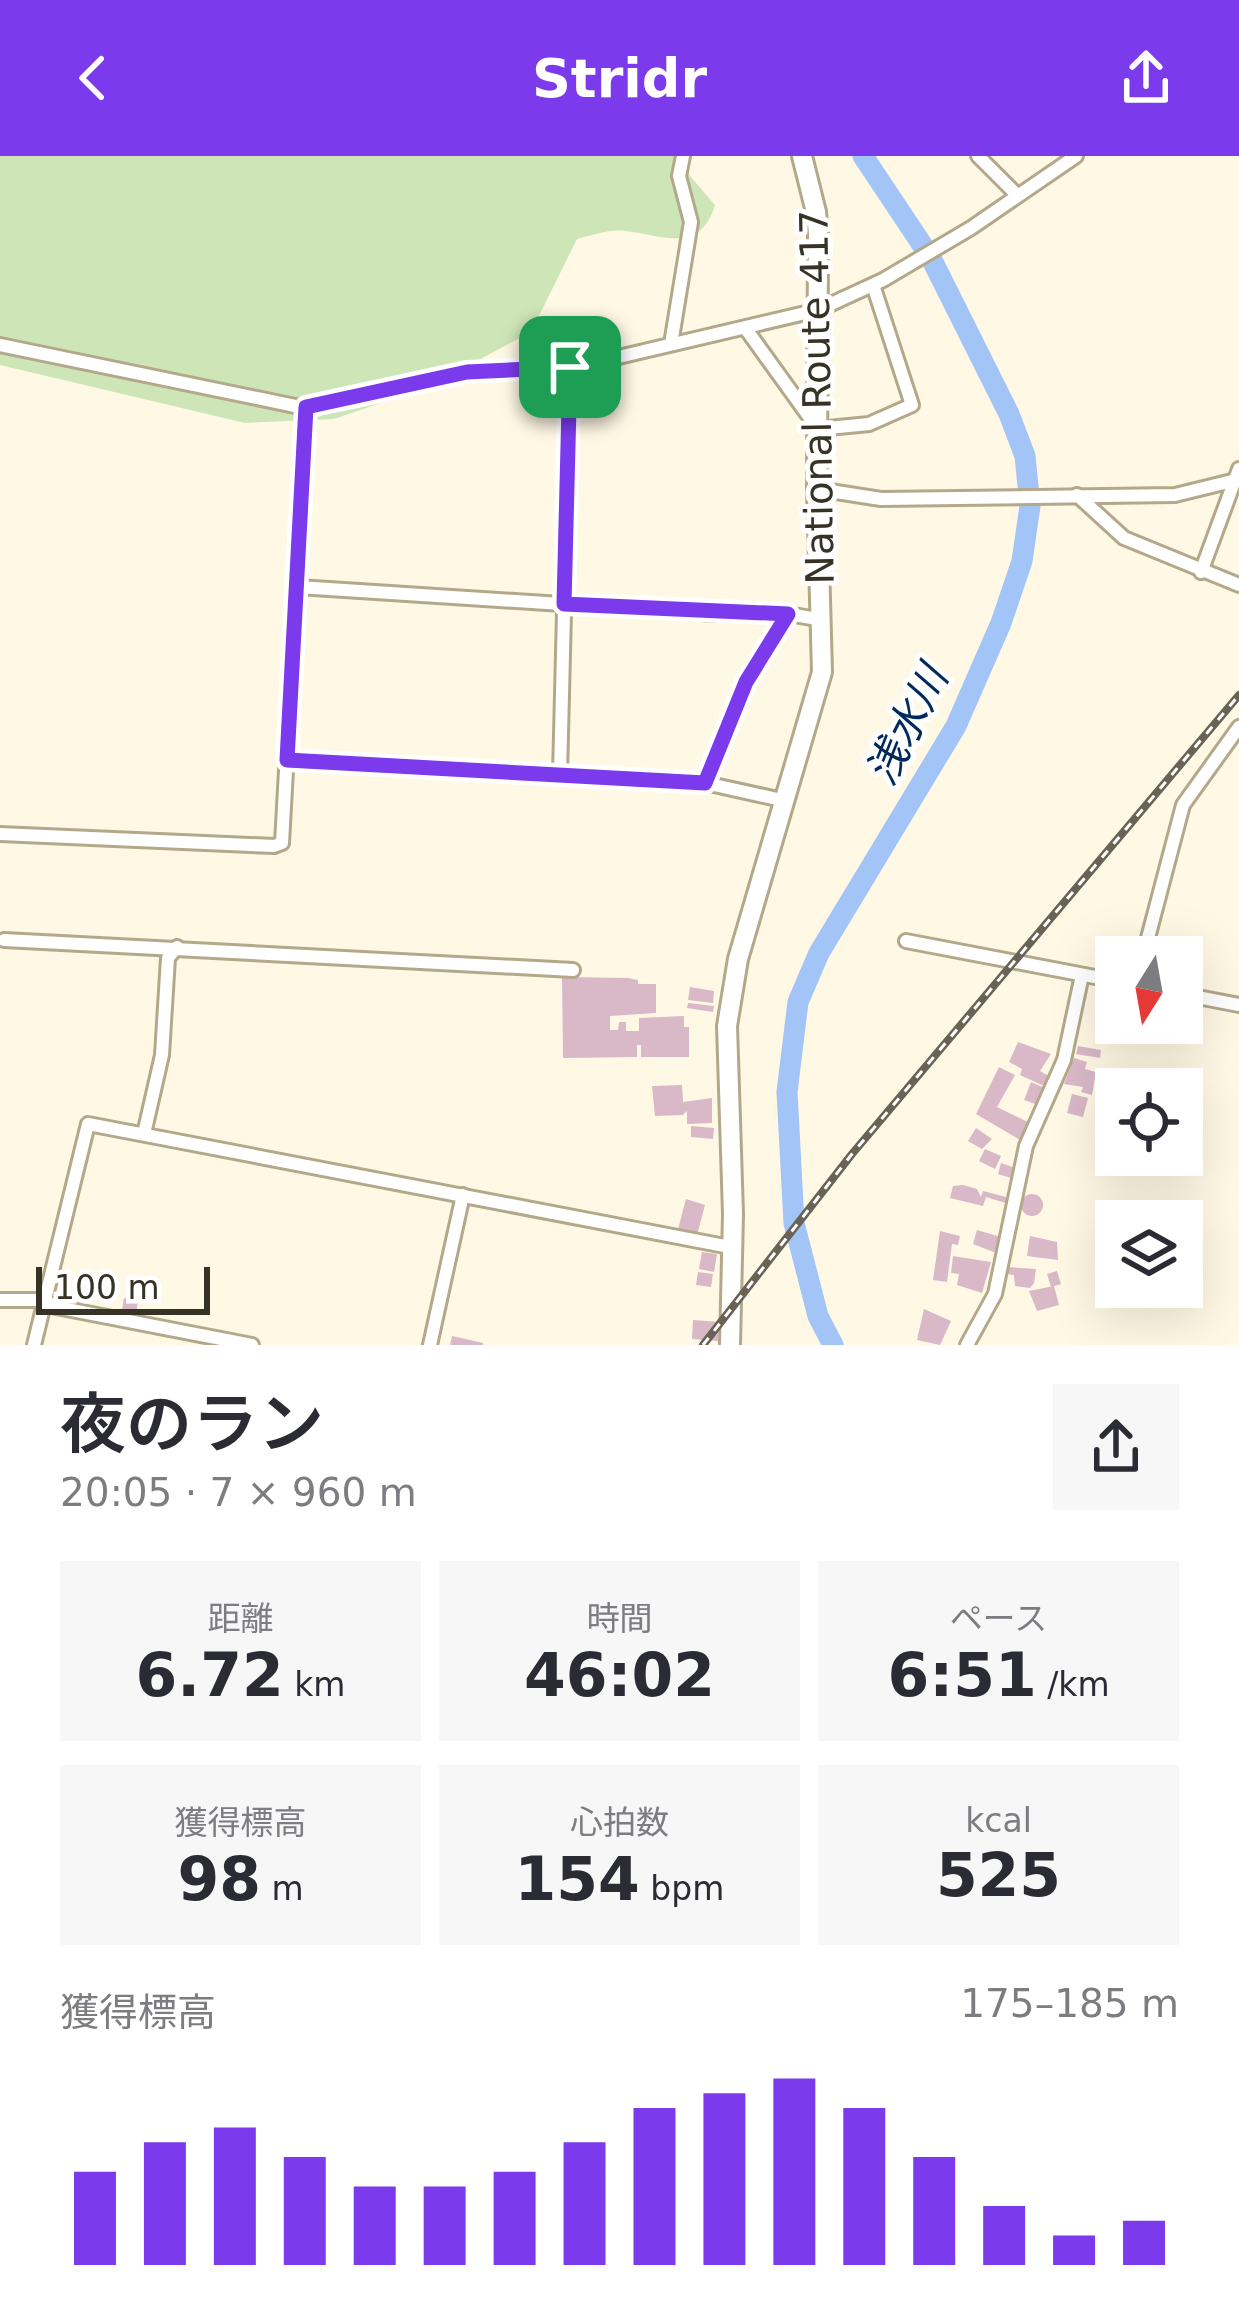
<!DOCTYPE html>
<html lang="ja">
<meta charset="utf-8">
<style>
body{margin:0;font-family:"DejaVu Sans","Noto Sans JP",sans-serif;background:#f7f7f7;color:#2b2b33;height:100vh;display:flex;flex-direction:column;font-size:45px;white-space:nowrap}
*{box-sizing:border-box;margin:0}
p{font-size:39px;color:#7c7c81}
.icon{flex:none;width:66px;height:66px;fill:none;stroke:currentColor;stroke-width:2;stroke-linecap:round;stroke-linejoin:round}
.map{position:relative;height:1189px;overflow:hidden}
.panel{display:flex;flex-direction:column;background:#fff;flex:1}
.panel>*{flex:none}
.needle{width:78px;rotate:191deg}
.tools{position:absolute;left:1095px;top:780px;display:grid;gap:24px}
.tools a{display:grid;place-items:center;width:108px;height:108px;border-radius:0px;background:#fff;box-shadow:0 12px 48px #0002;font-size:60px}
.scale{position:absolute;left:36px;bottom:30px;width:174px;box-sizing:border-box;padding-left:12px;border:6px solid #363226;border-top:0;font-size:33px;line-height:42px;white-space:nowrap;color:#363226;-webkit-text-stroke:9px #fff;paint-order:stroke}
.pin{position:absolute;display:grid;place-items:center;width:102px;height:102px;color:#fff;margin:-51px;border-radius:24px;box-shadow:0 6px 18px #0006}
.round{display:grid;place-items:center;flex:none;width:126px;height:126px;border-radius:0px;background:#f7f7f7}
.head{display:flex;align-items:center;justify-content:space-between;height:204px;padding:0 60px}
h1{font-size:66px;font-weight:600;line-height:90px}
.metrics{display:grid;grid-template-columns:repeat(3,1fr);gap:18px;height:204px;padding:12px 60px}
.metrics div{display:grid;align-content:center;border-radius:0px;background:#f7f7f7;text-align:center}
.metrics b{font-size:60px;font-weight:600}
.metrics small{font-size:33px;font-weight:400}
.metrics p{font-size:33px}
.chart{height:336px;padding:24px 60px}
.chart p{display:flex;justify-content:space-between}
.chart svg{width:100%;height:216px;margin-top:12px;stroke:#7c3aed;stroke-width:6}
header{display:flex;justify-content:space-between;align-items:center;height:156px;padding:0 60px;background:#7c3aed;color:#fff;font-size:54px;font-weight:600}
.map>svg:first-child{display:block}
.green{fill:#cee6b7}
.lines{fill:none;stroke-linecap:round;stroke-linejoin:round}
.river{stroke:#a3c4f6;stroke-width:21}
.building{fill:#d9b8c8}
.minor-casing{stroke:#b3a88a;stroke-width:18}
.highway-casing{stroke:#b3a88a;stroke-width:24}
.minor{stroke:#fff;stroke-width:12}
.highway{stroke:#fff;stroke-width:18}
.rail-casing{stroke:#686355;stroke-width:8}
.rail{stroke:#fff;stroke-width:3;stroke-dasharray:9;stroke-linecap:butt}
.route-casing{stroke:#fff;stroke-width:24}
.route{stroke:#7c3aed;stroke-width:15}
.labels{text-anchor:middle;dominant-baseline:central;stroke-width:10;stroke-linejoin:round;paint-order:stroke}
.street-label{font-size:39px;fill:#363226;stroke:#fff}
.water-label{font-size:42px;font-style:italic;fill:#02295d;stroke:#fff}
</style>
<header><svg class="icon" aria-label="back" viewBox="0 0 24 24"><path d="M15 5l-7 7 7 7"/></svg>Stridr<svg class="icon" aria-label="share" viewBox="0 0 24 24"><path d="M12 15V3M7 8l5-5 5 5M5 13v7h14v-7"/></svg></header>
<div class="map">
<svg width="1239" height="1189" viewBox="0 0 1239 1189">
<rect width="100%" height="100%" fill="#fff8e5"/>
<path class="green" d="M0 0H682L690 20 715 49C700 98 665 80 626 75 610 73 593 79 577 83L531 176 428 231 334 263 245 267 0 209Z"/>
<g class="lines">
<path class="river" d="M833 1189 818 1160 794 1067 787 936 798 846 819 797 956 570 1001 467 1022 405 1030 350 1025 300 1009 258 931 102 863 0"/>
</g>
<g class="building">
<path d="M562 821 628 822 638 824V828H656V857L610 860V874H618L619 866H626V875H639V862L684 860V871H689V901H641V889H637V901L563 902Z"/>
<path d="M690 831 714 835 713 847 688 844Z"/>
<path d="M688 847 714 850 713 856 687 852Z"/>
<path d="M1018 886 1051 898 1040 915 1049 920 1044 930 1020 919 1022 913 1009 906Z"/>
<path d="M1078 890 1101 894 1100 902 1076 898Z"/>
<path d="M1074 902 1087 906 1085 913 1096 916 1092 939 1081 936 1083 931 1064 928Z"/>
<path d="M999 911 1015 919 997 951 1030 967 1020 984 976 958Z"/>
<path d="M1031 926 1045 932 1038 949 1024 944Z"/>
<path d="M682 929 683 946 712 942V967L687 968V955L683 959 655 960 652 930Z"/>
<path d="M1072 938 1088 942 1083 961 1067 957Z"/>
<path d="M691 970 714 972 713 983 691 981Z"/>
<path d="M976 972 992 983 982 993 968 985Z"/>
<path d="M985 993 1001 1000 995 1013 979 1005Z"/>
<path d="M1001 1007 1018 1013 1014 1023 998 1018Z"/>
<path d="M963 1029 977 1033 981 1041 983 1035 1010 1042 1009 1048 986 1041 983 1050 950 1042 953 1030Z"/>
<circle cx="1032" cy="1049" r="11"/>
<path d="M686 1043 705 1049 696 1083 677 1077Z"/>
<path d="M977 1074 1001 1081 996 1097 973 1088Z"/>
<path d="M940 1075 960 1080 958 1089 952 1088 947 1126 933 1124Z"/>
<path d="M1030 1080 1057 1086 1058 1104 1027 1100Z"/>
<path d="M702 1096 717 1098 714 1116 699 1113Z"/>
<path d="M953 1100 991 1106 982 1137 957 1129 959 1118 951 1117Z"/>
<path d="M1006 1111 1036 1113 1034 1127 1030 1132 1015 1130 1014 1119 1006 1118Z"/>
<path d="M1057 1115 1061 1128 1051 1131 1047 1118Z"/>
<path d="M698 1116 713 1118 711 1131 696 1129Z"/>
<path d="M1054 1130 1059 1149 1037 1155 1029 1135Z"/>
<path d="M124 1142 138 1145 136 1157 122 1154Z"/>
<path d="M924 1153 951 1165 940 1189 917 1184Z"/>
<path d="M693 1164 719 1166 718 1185 692 1183Z"/>
<path d="M452 1180 483 1187V1189H450Z"/>
</g>
<g class="lines">
<g class="minor-casing">
<g id="minor">
<path d="M978 0 1016 38"/>
<path d="M746 173 818 273 869 268 912 249 873 129"/>
<path d="M671 188 691 66 679 20 683 0"/>
<path d="M0 189 300 251H321L467 216 576 211 818 154 883 124 971 72 1076 0"/>
<path d="M817 333 881 343 1175 339 1232 325"/>
<path d="M1077 339 1124 382 1239 429"/>
<path d="M1201 416 1239 313"/>
<path d="M298 431 715 458H788L823 464"/>
<path d="M287 605 705 627 782 644"/>
<path d="M560 620 570 211"/>
<path d="M705 627 746 526 788 458"/>
<path d="M0 678 274 690 282 687 306 251"/>
<path d="M4 784 573 814"/>
<path d="M906 785 1116 825"/>
<path d="M1143 801 1183 649 1239 571"/>
<path d="M1182 838 1239 849"/>
<path d="M144 978 162 899 168 802 177 791"/>
<path d="M0 1144H44L56 1151 252 1189"/>
<path d="M34 1189 88 968 730 1091"/>
<path d="M430 1189 463 1039"/>
<path d="M967 1189 995 1138 1026 990 1064 904 1082 819"/>
</g>
</g>
<g class="highway-casing">
<path id="highway" d="M730 1189 733 1058 727 870 738 803 822 516 817 333 818 77 816 56 802 0"/>
</g>
<use href="#minor" class="minor"/>
<use href="#highway" class="highway"/>
<g class="rail-casing">
<path id="rail" d="M703 1189 852 998 1239 539"/>
</g>
<use href="#rail" class="rail"/>
</g>
<g class="lines">
<g class="route-casing">
<path id="route" d="M570 211 564 448 788 458 746 526 705 627 287 604 306 251 467 216Z"/>
</g>
<use href="#route" class="route"/>
</g>
<g class="labels">
<g class="street-label">
<text transform="translate(817 241) rotate(-91)">National Route 417</text>
</g>
<g class="water-label">
<text transform="translate(907 569) rotate(-63)">浅水川</text>
</g>
</g>
</svg>
<div class="tools">
<a><svg class="needle" viewBox="-14 -14 28 28"><path d="M0-13l5 13h-10z" fill="#e53935"/><path d="M0 13l5-13h-10z" fill="#7c7c81"/></svg></a>
<a><svg class="icon" aria-label="locate" viewBox="0 0 24 24"><circle cx="12" cy="12" r="6"/><path d="M12 2v4M12 18v4M2 12h4M18 12h4"/></svg></a>
<a><svg class="icon" aria-label="layers" viewBox="0 0 24 24"><path d="M12 4l9 5-9 5-9-5zM3 14l9 5 9-5"/></svg></a>
</div>
<div class="scale">100 m</div>
<div class="pin" style="left:570px;top:211px;background:#1e9e55"><svg class="icon" aria-label="arrive" viewBox="0 0 24 24"><path d="M6 21V4h12l-3 4 3 4H6"/></svg></div>
</div>
<section class="panel">
<div class="head"><div><h1>夜のラン</h1><p>20:05 · 7 × 960 m</p></div><a class="round"><svg class="icon" aria-label="share" viewBox="0 0 24 24"><path d="M12 15V3M7 8l5-5 5 5M5 13v7h14v-7"/></svg></a></div>
<div class="metrics">
<div><p>距離</p><b>6.72<small> km</small></b></div>
<div><p>時間</p><b>46:02</b></div>
<div><p>ペース</p><b>6:51<small> /km</small></b></div>
</div>
<div class="metrics">
<div><p>獲得標高</p><b>98<small> m</small></b></div>
<div><p>心拍数</p><b>154<small> bpm</small></b></div>
<div><p>kcal</p><b>525</b></div>
</div>
<div class="chart"><p><span>獲得標高</span>175–185 m</p>
<svg viewBox="0 0 160 44" preserveAspectRatio="none"><path d="M5 44V25M15 44V19M25 44V16M35 44V22M45 44V28M55 44V28M65 44V25M75 44V19M85 44V12M95 44V9M105 44V6M115 44V12M125 44V22M135 44V32M145 44V38M155 44V35"/></svg>
</div>
</section>
